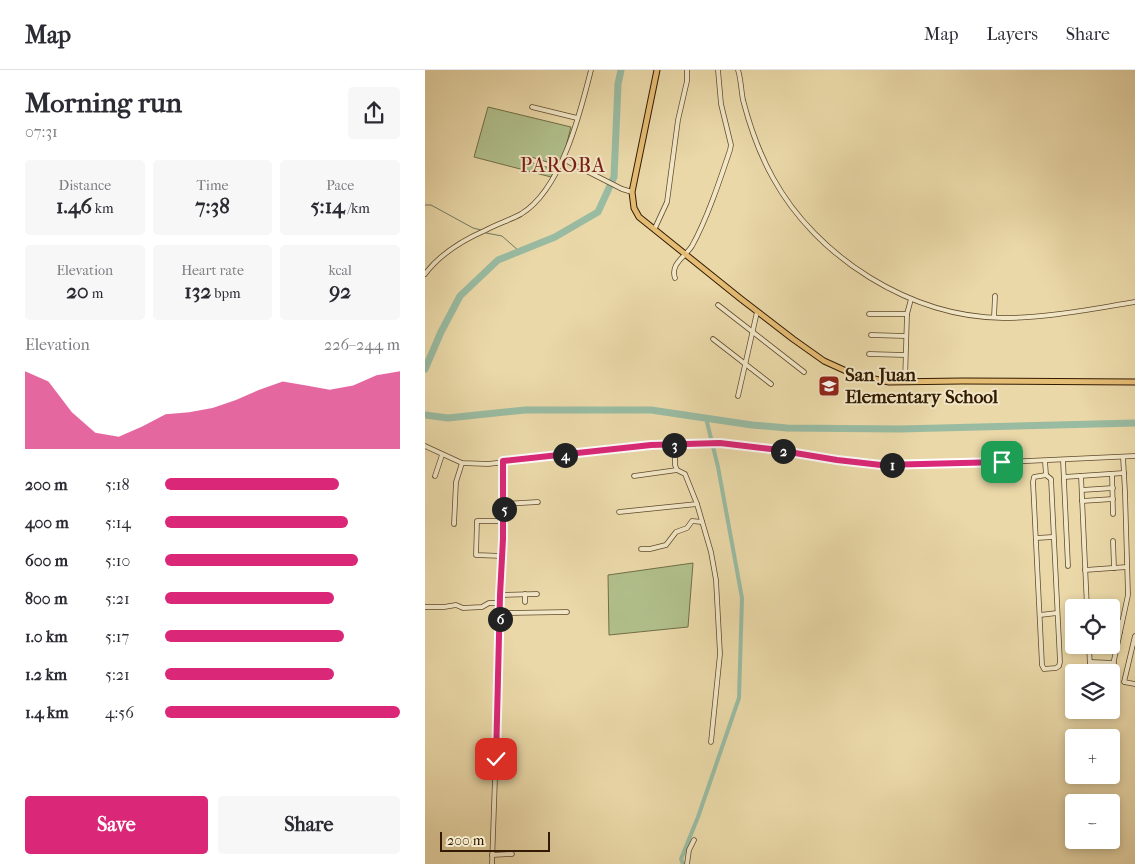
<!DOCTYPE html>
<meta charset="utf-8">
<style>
body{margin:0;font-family:"IM FELL French Canon",serif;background:#f7f7f7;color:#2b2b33;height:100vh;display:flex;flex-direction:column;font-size:19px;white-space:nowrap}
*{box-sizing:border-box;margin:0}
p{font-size:16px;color:#7c7c81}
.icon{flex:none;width:28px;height:28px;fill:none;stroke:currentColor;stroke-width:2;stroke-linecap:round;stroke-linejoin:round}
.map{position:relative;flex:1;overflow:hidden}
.sheet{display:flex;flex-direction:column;background:#fff;width:425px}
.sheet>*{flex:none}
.controls{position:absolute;left:640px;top:529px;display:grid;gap:10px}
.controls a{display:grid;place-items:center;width:55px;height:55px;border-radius:5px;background:#fff;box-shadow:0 2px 8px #0003;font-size:25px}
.scale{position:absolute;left:15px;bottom:12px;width:110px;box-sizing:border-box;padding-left:5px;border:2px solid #321b02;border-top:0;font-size:14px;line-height:18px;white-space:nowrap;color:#321b02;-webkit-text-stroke:4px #f1e6c6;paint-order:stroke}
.pin{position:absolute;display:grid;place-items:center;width:42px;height:42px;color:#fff;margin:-21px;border-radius:10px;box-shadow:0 2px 8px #0006}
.km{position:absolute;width:25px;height:25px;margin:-12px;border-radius:50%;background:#222;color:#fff;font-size:14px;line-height:25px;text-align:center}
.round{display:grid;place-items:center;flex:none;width:52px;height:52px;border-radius:5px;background:#f7f7f7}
.summary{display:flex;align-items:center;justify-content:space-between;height:85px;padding:0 25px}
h1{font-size:28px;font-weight:700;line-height:38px}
.stats{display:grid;grid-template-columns:repeat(3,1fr);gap:8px;height:85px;padding:5px 25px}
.stats div{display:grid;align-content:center;border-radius:5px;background:#f7f7f7;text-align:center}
.stats b{font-size:21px;font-weight:700}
.stats small{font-size:14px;font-weight:400}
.stats p{font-size:14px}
.chart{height:140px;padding:10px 25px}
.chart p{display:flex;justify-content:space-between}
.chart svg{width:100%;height:90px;margin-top:5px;fill:#db2777;opacity:.7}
.action{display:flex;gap:10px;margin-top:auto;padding:10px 25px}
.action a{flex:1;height:58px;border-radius:5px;background:#db2777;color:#fff;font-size:20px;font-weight:700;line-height:58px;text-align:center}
.action a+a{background:#f7f7f7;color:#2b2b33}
ul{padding:0 25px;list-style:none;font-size:16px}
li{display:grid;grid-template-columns:80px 60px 1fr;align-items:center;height:38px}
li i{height:12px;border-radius:6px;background:#db2777}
header{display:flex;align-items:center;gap:30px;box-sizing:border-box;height:70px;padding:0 25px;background:#fff;border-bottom:1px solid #e1e1e2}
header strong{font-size:24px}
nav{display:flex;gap:28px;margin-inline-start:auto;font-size:18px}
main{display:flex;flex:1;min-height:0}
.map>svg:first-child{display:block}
.green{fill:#b1c08c;stroke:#726e47}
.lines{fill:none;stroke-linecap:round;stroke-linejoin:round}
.stream{stroke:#707b62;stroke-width:1}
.canal{stroke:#99bba2;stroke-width:4}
.river{stroke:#99bba2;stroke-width:7}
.minor-casing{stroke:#604a2c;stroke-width:5.5}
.major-casing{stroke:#321b02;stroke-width:7}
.minor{stroke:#f1e6c6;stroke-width:4}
.major{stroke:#e5bc74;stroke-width:5}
.route-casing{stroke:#fff;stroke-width:10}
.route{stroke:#db2777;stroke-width:6}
.labels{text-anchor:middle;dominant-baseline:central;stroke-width:4;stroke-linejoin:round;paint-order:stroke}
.poi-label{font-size:19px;font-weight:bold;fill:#321b02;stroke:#f1e6c6;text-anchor:start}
.neighbourhood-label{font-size:20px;letter-spacing:1px;fill:#7a1f14;stroke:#f1e6c6}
</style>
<header>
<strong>Map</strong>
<nav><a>Map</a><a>Layers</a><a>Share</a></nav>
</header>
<main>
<section class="sheet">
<div class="summary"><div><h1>Morning run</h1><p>07:31</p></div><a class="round"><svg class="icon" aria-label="share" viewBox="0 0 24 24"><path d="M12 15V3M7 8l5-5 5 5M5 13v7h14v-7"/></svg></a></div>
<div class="stats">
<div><p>Distance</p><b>1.46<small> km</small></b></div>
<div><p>Time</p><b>7:38</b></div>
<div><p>Pace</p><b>5:14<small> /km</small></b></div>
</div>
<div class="stats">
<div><p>Elevation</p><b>20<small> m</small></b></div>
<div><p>Heart rate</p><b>132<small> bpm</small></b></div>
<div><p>kcal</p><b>92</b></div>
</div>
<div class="chart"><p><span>Elevation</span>226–244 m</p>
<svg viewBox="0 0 160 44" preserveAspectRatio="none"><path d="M0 44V6L10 11L20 26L30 36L40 38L50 33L60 27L70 26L80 24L90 20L100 15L110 11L120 13L130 15L140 13L150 8L160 6V44z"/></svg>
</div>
<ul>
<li><b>200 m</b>5:18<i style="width:74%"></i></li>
<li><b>400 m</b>5:14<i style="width:78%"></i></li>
<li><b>600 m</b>5:10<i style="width:82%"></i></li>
<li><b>800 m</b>5:21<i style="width:72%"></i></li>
<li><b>1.0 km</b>5:17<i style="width:76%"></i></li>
<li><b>1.2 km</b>5:21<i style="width:72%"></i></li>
<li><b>1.4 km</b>4:56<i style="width:100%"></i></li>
</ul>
<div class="action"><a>Save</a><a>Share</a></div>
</section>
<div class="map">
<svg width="710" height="794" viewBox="0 0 710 794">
<rect width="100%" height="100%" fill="#ead8a8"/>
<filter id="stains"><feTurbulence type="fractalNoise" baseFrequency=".004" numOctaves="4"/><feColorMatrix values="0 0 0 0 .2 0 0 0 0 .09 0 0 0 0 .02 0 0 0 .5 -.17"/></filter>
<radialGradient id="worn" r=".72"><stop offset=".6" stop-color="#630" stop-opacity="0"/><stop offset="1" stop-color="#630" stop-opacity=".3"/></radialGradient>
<g class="green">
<path d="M63 37 146 57 139 84 126 107 49 87Z"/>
<path d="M268 493 263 557 184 565 183 505Z"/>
</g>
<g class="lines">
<g class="stream">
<path d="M0 135H6L48 158 56 160"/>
<path d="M61 163 77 166 94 181"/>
</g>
<path class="canal" d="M258 794 256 789 273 747 314 628 317 528 293 397 281 348"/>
<g class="river">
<path d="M0 299 16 262 35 226 73 190 130 167 173 142 189 107 193 14 196 0"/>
<path d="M0 345 23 348 100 340H226L327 355 362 358 475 359 710 353"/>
</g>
<g class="minor-casing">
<g id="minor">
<path d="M313 0C316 9 316 20 318 30 325 57 334 83 348 108 392 188 486 247 578 248 623 248 666 239 710 232"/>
<path d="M107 37 152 48"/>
<path d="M104 89 133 98"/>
<path d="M138 89 197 119 207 122"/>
<path d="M230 158 242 132 253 50 262 11V0"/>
<path d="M0 204C15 184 38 170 61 160 72 154 85 150 96 144 136 120 155 44 166 0"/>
<path d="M250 208C245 194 260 187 267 176 282 149 295 110 305 80L306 75 296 34 293 0"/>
<path d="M293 235 379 302"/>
<path d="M444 244H482"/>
<path d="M569 247 570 226"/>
<path d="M446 265 481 266"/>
<path d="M288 269 346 314"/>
<path d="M444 284 480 285"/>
<path d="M480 311 482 244 486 229"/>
<path d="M313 326 332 242"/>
<path d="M250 375V395L252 400 260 404 272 434 286 482 291 510 295 584 286 672"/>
<path d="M0 376 37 393 63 394 226 375 295 373 346 379 412 390 456 395 559 393 710 386"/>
<path d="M638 390 643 496"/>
<path d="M620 391 621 405"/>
<path d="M687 404 688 444"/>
<path d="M621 405 626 409 635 592 634 596 631 598 619 599 617 595 608 412 609 407Z"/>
<path d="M10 406 17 385"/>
<path d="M209 406 252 400"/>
<path d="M656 406 662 538"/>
<path d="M639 407 699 403"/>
<path d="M657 420 688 418"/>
<path d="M657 431 688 429"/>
<path d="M79 434 113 432"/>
<path d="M194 442 272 434"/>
<path d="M29 454 31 412 37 393"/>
<path d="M611 468 628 467"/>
<path d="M688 471 689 498"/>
<path d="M216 479H225L241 475 251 462 262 458 267 451 277 452"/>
<path d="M77 486 51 485 52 451H78"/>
<path d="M660 500 702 497"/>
<path d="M75 525 112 524"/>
<path d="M100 532V524"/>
<path d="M0 537H19L31 535 38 538 57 537 64 533H75"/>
<path d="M75 543 142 542"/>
<path d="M615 545 632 543"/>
<path d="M686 552H697"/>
<path d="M686 564 695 562"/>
<path d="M710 566 699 612 710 614"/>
<path d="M664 575 665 597"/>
<path d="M665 592 689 593"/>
<path d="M686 604 703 525 700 422 698 387"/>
<path d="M67 785 87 784"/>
<path d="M67 794 78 477V391"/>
<path d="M262 794 264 780 269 770"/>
</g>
</g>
<g class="major-casing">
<path id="major" d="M232 0 207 122 209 138 214 147 316 229 368 269 399 291 430 305 464 312 537 311 710 312"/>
</g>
<use href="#minor" class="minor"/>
<use href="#major" class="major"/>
</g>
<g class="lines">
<g class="route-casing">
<path id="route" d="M71 689 75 525 78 469V391L226 375 295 373 346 379 412 390 456 395 577 392"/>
</g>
<use href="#route" class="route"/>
</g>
<defs>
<g id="school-square" transform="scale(1.125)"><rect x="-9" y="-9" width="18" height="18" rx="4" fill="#8f2418" stroke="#f1e6c6"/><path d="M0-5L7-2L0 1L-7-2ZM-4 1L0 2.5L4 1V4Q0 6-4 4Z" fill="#fff"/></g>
</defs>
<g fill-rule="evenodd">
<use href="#school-square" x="404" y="316"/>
</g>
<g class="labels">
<g class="poi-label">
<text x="420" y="305">San Juan<tspan x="420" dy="22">Elementary School</tspan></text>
</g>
<g class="neighbourhood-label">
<text x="138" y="95">PAROBA</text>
</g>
</g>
<rect width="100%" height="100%" filter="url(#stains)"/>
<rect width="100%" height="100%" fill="url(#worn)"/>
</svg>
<div class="controls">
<a><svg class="icon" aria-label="locate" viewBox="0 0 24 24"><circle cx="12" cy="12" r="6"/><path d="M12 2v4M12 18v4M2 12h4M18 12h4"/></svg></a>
<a><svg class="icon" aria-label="layers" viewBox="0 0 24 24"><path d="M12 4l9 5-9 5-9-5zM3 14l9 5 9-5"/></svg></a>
<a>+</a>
<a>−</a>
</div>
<div class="scale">200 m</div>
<div class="pin" style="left:577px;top:392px;background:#1e9e55"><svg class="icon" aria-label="arrive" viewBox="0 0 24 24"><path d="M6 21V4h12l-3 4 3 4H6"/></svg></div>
<div class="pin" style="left:71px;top:689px;background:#d93025"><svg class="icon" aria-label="check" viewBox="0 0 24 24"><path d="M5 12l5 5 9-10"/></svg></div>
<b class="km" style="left:467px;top:395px">1</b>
<b class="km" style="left:358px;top:381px">2</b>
<b class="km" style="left:249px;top:375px">3</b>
<b class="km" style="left:140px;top:385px">4</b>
<b class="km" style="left:79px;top:439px">5</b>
<b class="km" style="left:75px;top:549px">6</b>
</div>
</main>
